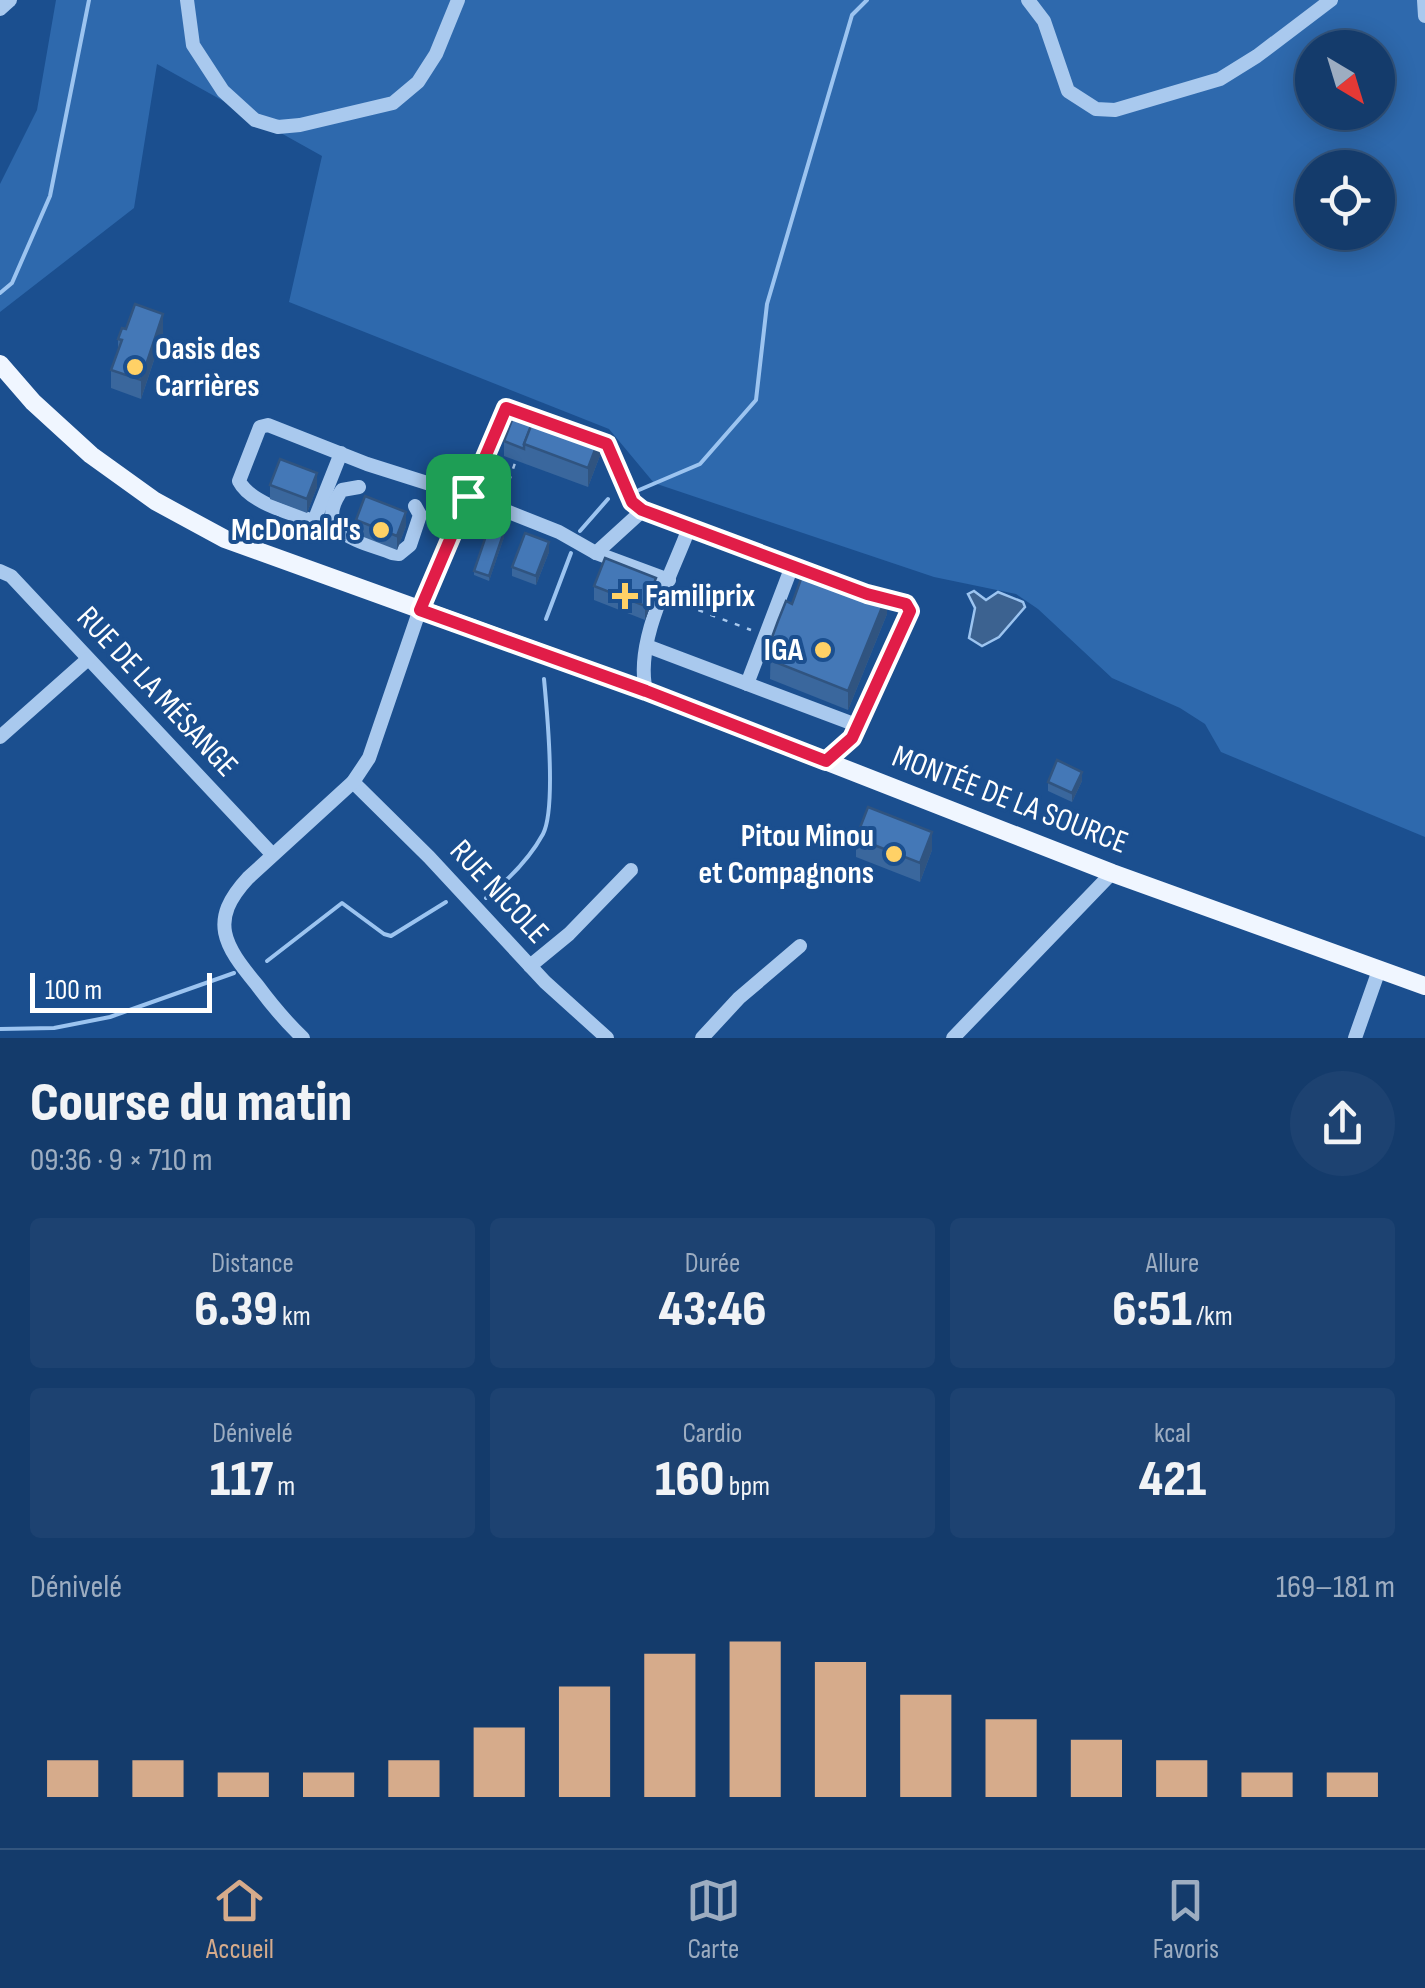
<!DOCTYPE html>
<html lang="fr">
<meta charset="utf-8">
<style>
body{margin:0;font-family:"Sofia Sans Condensed",sans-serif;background:#1d4271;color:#f1f3f6;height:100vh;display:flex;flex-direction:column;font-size:38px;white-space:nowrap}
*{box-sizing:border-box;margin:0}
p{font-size:32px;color:#9dadc1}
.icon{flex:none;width:55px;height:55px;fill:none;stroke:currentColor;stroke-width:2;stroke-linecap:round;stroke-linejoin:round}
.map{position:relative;height:1038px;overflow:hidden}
.sheet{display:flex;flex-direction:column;background:#143b6b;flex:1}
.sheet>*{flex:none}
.needle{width:65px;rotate:142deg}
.controls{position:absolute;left:1295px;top:30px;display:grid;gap:20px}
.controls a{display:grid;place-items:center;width:100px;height:100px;border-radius:50%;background:#143b6b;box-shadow:0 5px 25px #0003,0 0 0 2px #33557e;font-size:50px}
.scale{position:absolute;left:30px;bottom:25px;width:182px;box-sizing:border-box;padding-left:10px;border:5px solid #fff;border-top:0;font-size:28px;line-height:35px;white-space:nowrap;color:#fff;-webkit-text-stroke:8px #1b4f8f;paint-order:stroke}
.pin{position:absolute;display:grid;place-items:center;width:85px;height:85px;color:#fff;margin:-42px;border-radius:20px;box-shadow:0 5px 15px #0006}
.round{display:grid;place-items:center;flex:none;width:105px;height:105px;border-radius:52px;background:#1d4271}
.overview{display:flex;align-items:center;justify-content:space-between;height:170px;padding:0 30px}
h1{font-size:55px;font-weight:800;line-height:75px}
.stats{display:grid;grid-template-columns:repeat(3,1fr);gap:15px;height:170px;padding:10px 30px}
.stats div{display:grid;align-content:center;border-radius:10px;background:#1d4271;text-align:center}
.stats b{font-size:50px;font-weight:800}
.stats small{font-size:28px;font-weight:400}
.stats p{font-size:28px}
.chart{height:280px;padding:20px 30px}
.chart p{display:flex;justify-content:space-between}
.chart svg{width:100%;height:180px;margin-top:10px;stroke:#d6ab8b;stroke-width:6}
.dock{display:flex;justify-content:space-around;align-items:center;height:140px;border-top:2px solid #33557e;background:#143b6b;font-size:28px;color:#9dadc1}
.dock a{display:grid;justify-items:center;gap:5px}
.dock .on{color:#d6ab8b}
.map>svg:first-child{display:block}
.green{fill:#2e69ad;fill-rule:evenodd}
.water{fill:#3c6290;stroke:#9cc4f0;stroke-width:2.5}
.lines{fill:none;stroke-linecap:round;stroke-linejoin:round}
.stream{stroke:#9cc4f0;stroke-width:4}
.path{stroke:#a9c9ee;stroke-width:2.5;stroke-dasharray:5 8;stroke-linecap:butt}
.minor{stroke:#a9c9ee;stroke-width:14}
.major{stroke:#f0f6ff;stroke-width:18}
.wall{fill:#3a679d}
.shaded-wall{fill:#305480}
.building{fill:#4478b7;stroke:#305480;stroke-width:2.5}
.route-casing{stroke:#fff;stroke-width:20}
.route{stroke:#e11d48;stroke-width:12}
.poi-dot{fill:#ffd166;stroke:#1b4f8f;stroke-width:4}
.labels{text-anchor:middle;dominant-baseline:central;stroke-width:8;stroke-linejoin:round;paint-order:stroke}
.poi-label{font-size:32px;font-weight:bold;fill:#fff;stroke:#1b4f8f;text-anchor:end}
.street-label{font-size:32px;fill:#fff;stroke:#1b4f8f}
</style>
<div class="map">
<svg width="1425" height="1038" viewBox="0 0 1425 1038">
<rect width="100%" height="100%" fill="#1b4f8f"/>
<path class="green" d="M56 0H1425V837L1221 752 1205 724 1180 708 1112 678 1038 609 1016 594 934 577 654 483 609 429 289 302 322 156 157 64 134 208 0 312V184L37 110ZM1312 48H1378V112H1312ZM1312 168H1378V232H1312Z"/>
<path class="water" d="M974 591 986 600 998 592 1023 602 1025 607 999 637 982 646 969 638 975 608 968 594Z"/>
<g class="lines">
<g class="stream">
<path d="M0 293 12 283 50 196 89 0"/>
<path d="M639 490 700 464 756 400 767 304 852 15 867 0"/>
<path d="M580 531 608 499"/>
<path d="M546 619 571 553"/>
<path d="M486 898C507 881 530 858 543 834 556 809 547 710 544 679"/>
<path d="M267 961 342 903 384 934 391 936 446 902"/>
<path d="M0 1029 54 1028 110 1017 234 973"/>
</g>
<g class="path">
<path d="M509 481 515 463"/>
<path d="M674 601 751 630"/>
</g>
<g class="minor">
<path d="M187 0 193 45 223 91 255 120 278 127 300 125 393 103 418 82 436 54 458 0"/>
<path d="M1028 0 1044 21 1068 91 1096 109 1115 110 1220 79 1257 56 1331 0"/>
<path d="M1424 0 1425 16"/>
<path d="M0 9 10 0"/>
<path d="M584 436 607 444 632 502 642 511 818 576"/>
<path d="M341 453 314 521C292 514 250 503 239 481L260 427 268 425 367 464 468 496 559 532 596 553 669 580"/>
<path d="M359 487 342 490C311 533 361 541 392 553L399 554 410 545 420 515 415 506"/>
<path d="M596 553 642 511"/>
<path d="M0 571 11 576 271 853"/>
<path d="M647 646 859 726"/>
<path d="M747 684 792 566"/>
<path d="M646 691C634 642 672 574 689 528"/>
<path d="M0 737 88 659"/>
<path d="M826 761 852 738 910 611 901 602 871 595"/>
<path d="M353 782 429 857 545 982 607 1038"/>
<path d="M530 966 569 934 631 870"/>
<path d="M303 1038C286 1022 271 1004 257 985 224 945 208 921 248 878L353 782 369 758 420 609 506 408 531 417"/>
<path d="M702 1038 739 998 800 946"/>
<path d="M953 1038 1112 873"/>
<path d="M1355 1038 1379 970"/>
</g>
<path class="major" d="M0 364 33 402 91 455 155 501 225 539 646 691 1112 873 1425 986"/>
</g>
<g class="wall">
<path d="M163 333 141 399 111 388V370L118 350V339Z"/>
<path d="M504 441 601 453 588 487 504 456Z"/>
<path d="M270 485 317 487 307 513 270 499Z"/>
<path d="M356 520 406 526 397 550 356 534Z"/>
<path d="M504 537 489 581 474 575V571Z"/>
<path d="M549 552 536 585 512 576V567Z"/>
<path d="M594 586 656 592 645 620 594 600Z"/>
<path d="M792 604 887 614 848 710 770 679 771 640Z"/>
<path d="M1082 781 1072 802 1048 791V782Z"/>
<path d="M856 838 932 850 920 882 856 857Z"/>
</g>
<g class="shaded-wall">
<path d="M163 314V333L141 399V380Z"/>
<path d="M601 434V453L588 487V468Z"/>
<path d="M317 473V487L307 513V499Z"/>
<path d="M406 512V526L397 550V536Z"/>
<path d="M504 532V537L489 581V576Z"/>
<path d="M549 542V552L536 585V576Z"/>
<path d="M656 578V592L645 620V606Z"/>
<path d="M887 595V614L848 710V691Z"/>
<path d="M1082 772V781L1072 802V793Z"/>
<path d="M932 832V850L920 882V863Z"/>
</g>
<g class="building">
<path d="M135 304 163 314 141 380 111 370 122 340 118 339 122 328 126 329Z"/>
<path d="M517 407 536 414 524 444V449L504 441Z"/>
<path d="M537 410 601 434 588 468 524 444Z"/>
<path d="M280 459 317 473 307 499 270 485Z"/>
<path d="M365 496 406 512 397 536 356 520Z"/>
<path d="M489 527 504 532 489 576 474 571Z"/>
<path d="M525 533 549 542 536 576 512 567Z"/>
<path d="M605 558 656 578 645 606 594 586Z"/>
<path d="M806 565 887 595 848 691 770 660 776 643 771 640 778 621 786 601 792 604Z"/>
<path d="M1057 760 1082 772 1072 793 1048 782Z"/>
<path d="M868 807 932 832 920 863 856 838Z"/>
</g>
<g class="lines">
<g class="route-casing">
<path id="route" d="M506 408 607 444 632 502 642 510 867 594 906 604 910 611 852 738 826 761 646 691 420 610Z"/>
</g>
<use href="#route" class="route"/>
</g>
<g class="poi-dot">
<circle cx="135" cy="367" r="10"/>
<circle cx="381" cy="530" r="10"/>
<path d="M620 581h10v10h10v10h-10v10h-10v-10h-10v-10h10z"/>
<circle cx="823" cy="650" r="10"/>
<circle cx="894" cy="854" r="10"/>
</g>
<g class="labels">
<g class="poi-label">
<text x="155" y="349" text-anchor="start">Oasis des<tspan x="155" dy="37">Carrières</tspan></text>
<text x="361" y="530">McDonald's</text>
<text x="645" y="596" text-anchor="start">Familiprix</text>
<text x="803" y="650">IGA</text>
<text x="874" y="836">Pitou Minou<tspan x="874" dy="37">et Compagnons</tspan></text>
</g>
<g class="street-label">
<text transform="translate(157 692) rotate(47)">RUE DE LA MÉSANGE</text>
<text transform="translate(1010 800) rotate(21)">MONTÉE DE LA SOURCE</text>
<text transform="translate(499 892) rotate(47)">RUE NICOLE</text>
</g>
</g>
</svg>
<div class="controls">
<a><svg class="needle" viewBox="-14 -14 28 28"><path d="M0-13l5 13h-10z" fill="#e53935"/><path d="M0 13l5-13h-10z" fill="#9dadc1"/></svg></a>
<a><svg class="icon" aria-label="locate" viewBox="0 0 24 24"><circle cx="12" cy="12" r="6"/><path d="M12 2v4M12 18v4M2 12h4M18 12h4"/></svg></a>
</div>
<div class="scale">100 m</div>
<div class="pin" style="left:468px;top:496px;background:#1e9e55"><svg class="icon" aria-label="arrive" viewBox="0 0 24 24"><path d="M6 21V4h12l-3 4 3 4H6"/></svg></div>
</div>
<section class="sheet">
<div class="overview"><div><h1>Course du matin</h1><p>09:36 · 9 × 710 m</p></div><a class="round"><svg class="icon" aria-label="share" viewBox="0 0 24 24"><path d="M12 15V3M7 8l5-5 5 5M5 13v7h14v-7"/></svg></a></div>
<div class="stats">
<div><p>Distance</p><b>6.39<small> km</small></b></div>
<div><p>Durée</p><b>43:46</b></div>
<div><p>Allure</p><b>6:51<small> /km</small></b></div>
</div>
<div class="stats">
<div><p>Dénivelé</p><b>117<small> m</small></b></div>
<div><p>Cardio</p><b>160<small> bpm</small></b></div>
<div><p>kcal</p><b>421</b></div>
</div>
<div class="chart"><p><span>Dénivelé</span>169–181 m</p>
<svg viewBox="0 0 160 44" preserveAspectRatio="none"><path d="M5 44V35M15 44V35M25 44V38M35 44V38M45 44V35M55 44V27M65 44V17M75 44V9M85 44V6M95 44V11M105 44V19M115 44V25M125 44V30M135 44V35M145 44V38M155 44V38"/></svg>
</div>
</section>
<nav class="dock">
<a class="on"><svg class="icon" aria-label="home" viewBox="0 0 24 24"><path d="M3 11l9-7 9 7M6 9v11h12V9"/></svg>Accueil</a>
<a><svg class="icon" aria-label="map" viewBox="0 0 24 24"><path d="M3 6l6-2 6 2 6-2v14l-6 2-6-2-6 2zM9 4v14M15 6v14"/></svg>Carte</a>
<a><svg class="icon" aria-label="saved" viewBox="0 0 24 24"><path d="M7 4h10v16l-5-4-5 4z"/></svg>Favoris</a>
</nav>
